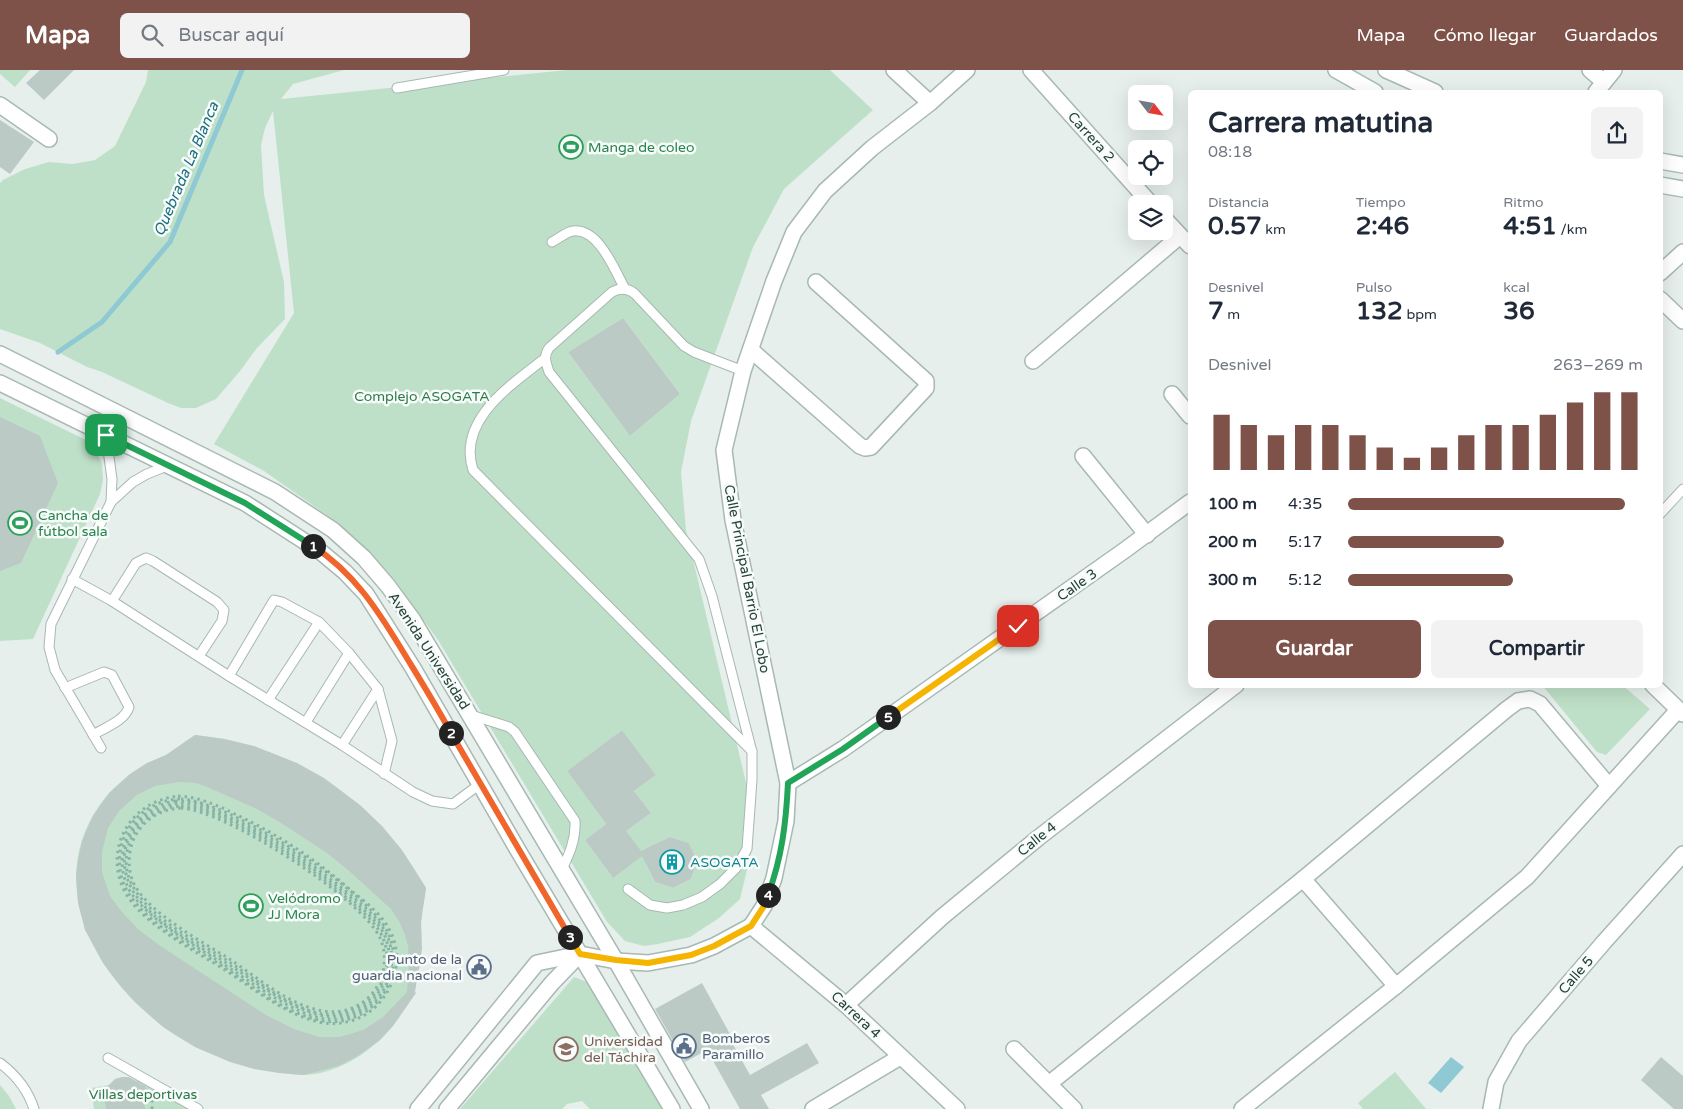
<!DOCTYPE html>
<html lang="es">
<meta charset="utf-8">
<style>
body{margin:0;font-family:"Varela Round",sans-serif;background:#f2f2f3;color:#1f2937;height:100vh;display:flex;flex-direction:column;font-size:19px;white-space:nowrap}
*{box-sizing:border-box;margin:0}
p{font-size:16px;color:#747a83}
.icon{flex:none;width:28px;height:28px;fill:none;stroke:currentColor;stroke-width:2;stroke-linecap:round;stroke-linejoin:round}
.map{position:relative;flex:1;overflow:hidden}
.details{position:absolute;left:1188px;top:20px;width:475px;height:598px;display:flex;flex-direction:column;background:#fff;border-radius:8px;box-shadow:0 5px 20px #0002}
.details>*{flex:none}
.needle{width:32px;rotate:121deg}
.tools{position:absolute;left:1128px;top:15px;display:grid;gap:10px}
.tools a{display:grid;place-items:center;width:45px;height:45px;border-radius:8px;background:#fff;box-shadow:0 5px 20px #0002;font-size:25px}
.pin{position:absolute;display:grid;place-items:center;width:42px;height:42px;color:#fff;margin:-21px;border-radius:10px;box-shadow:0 2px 8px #0006}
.km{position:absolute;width:25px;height:25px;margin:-12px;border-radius:50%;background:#222;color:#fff;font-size:14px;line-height:25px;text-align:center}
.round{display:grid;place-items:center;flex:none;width:52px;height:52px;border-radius:8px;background:#f2f2f3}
.overview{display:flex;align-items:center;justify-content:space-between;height:85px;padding:0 20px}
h1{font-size:28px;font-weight:700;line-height:38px}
.figures{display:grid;grid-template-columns:repeat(3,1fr);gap:8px;height:85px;padding:5px 20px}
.figures div{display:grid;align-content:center}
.figures b{font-size:25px;font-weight:700}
.figures small{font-size:14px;font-weight:400}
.figures p{font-size:14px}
.chart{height:140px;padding:10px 20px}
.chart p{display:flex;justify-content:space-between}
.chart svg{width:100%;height:90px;margin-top:5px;stroke:#7f5249;stroke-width:6}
.button{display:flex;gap:10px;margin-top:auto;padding:10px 20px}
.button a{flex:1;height:58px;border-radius:8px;background:#7f5249;color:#fff;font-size:20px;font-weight:700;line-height:58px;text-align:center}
.button a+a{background:#f2f2f3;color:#1f2937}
ul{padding:0 20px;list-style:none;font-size:16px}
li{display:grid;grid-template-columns:80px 60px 1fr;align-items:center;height:38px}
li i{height:12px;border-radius:6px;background:#7f5249}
header{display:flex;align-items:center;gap:30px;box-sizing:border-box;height:70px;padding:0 25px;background:#7f5249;color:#fff}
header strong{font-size:24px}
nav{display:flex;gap:28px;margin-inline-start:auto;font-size:18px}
.search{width:350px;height:45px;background:#f2f2f3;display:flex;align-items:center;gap:12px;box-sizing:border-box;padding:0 18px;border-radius:8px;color:#747a83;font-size:19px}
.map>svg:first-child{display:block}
.green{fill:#bfe0c8;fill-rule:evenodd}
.water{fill:#8ec9d4}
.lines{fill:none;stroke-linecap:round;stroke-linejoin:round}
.stream{stroke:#8ec9d4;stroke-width:5}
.building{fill:#bbcac4;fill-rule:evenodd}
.service-casing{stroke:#a8b8b2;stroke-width:11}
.minor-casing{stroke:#a8b8b2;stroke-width:18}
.tertiary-casing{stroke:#a8b8b2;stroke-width:18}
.secondary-casing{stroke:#a4bbb3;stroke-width:18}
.path{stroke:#86b3a5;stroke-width:3;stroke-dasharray:2.5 4;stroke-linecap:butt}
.service{stroke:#fff;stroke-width:9}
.minor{stroke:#fff;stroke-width:15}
.tertiary{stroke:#fff;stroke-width:15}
.secondary{stroke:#fff;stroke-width:15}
.split-1-casing{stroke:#fff;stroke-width:10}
.split-2-casing{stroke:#fff;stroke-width:10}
.split-3-casing{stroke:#fff;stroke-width:10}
.split-4-casing{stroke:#fff;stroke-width:10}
.split-5-casing{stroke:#fff;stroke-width:10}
.split-6-casing{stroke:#fff;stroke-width:10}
.split-1{stroke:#22a559;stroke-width:6}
.split-2{stroke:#f0652b;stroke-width:6}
.split-3{stroke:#f0652b;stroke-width:6}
.split-4{stroke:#f5b400;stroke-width:6}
.split-5{stroke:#22a559;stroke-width:6}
.split-6{stroke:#f5b400;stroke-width:6}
.labels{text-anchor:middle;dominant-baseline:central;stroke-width:5;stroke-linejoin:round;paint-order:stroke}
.street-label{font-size:14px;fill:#24423a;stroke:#f7fbf9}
.leisure-label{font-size:14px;fill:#27864d;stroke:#f7fbf9;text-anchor:start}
.park-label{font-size:14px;fill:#2d7a4b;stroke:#f7fbf9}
.culture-label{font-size:14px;fill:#0d838f;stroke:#f7fbf9;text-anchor:start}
.service-label{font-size:14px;fill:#4e5e75;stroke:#f7fbf9;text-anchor:end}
.education-label{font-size:14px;fill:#785e54;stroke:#f7fbf9;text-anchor:start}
.water-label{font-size:15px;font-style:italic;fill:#1c6f80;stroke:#f7fbf9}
</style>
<header>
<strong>Mapa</strong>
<div class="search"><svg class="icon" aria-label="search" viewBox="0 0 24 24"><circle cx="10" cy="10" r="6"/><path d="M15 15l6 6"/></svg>Buscar aquí</div>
<nav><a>Mapa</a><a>Cómo llegar</a><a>Guardados</a></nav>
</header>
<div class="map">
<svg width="1683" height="1039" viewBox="0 0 1683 1039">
<rect width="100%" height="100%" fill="#e6efeb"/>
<g class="green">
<path d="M0 0H30L15 17 0 4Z"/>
<path d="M148 0H354H344L293 14 281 29 567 0H830L873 40 784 119 753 177 691 351 681 402 686 460 748 721 751 783 740 829 719 848 690 867 658 874 644 876 625 871 607 852 438 570 394 509 331 448 264 401 214 374 294 243 273 41 265 58 261 75 264 125 284 212 285 249 257 278 240 301 216 329 196 338H181L168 333 102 302 87 297 40 273 0 259V113L3 110 25 99 49 92 73 94 95 90 115 76 146 12ZM623 248 680 324 630 366 568 282ZM622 660 656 705 634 721 651 743 626 761 613 808 585 770 606 754 567 701ZM670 767 689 773 697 791 691 809 673 818 655 812 646 794 653 776Z"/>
<path d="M0 328 92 373 102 394 103 410 100 424 33 569 0 571Z"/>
<path d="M1542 615H1622L1650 639 1606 685 1597 682Z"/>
<path d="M195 665C296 676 376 730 426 818 425 829 421 842 421 853 422 889 421 915 400 946 380 976 342 1004 304 1005 288 1005 273 1001 257 998 231 992 208 984 185 971 105 924 38 820 101 733 114 716 130 703 148 693 154 690 160 688 166 685 176 679 185 671 195 665Z"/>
<path d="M574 907 587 912 662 1039H590L582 1031 567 1034 562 1039H460Z"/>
<path d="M1395 1002 1426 1039H1363L1358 1033Z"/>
<path d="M146 1009 195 1039H94L91 1018Z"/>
<path d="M0 1015 9 1026 16 1039H0Z"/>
</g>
<path class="water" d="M1451 987 1464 997 1441 1023 1428 1013Z"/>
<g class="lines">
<path class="stream" d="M58 282 102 252 170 172 242 0"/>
</g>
<g class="building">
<path d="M40 0H74L44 30 26 13Z"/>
<path d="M0 50 34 72 10 104 0 97Z"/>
<path d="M623 248 680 324 630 366 568 282Z"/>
<path d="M0 347 40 366 58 413 21 493 0 501Z"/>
<path d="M622 660 656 705 634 721 651 743 626 761 641 781 670 767 689 773 697 791 691 809 673 818 655 812 642 786 613 808 585 770 606 754 567 701Z"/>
<path d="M195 665 225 669 254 676 297 693 324 708 360 735 382 756 402 780 426 818 421 852 422 879 415 922 416 923 393 956 379 971 356 987 338 996 304 1005 279 1003 254 999 230 992 195 977 163 957 135 932 118 913 103 893 85 860 78 833 76 805 78 791 82 771 93 746 109 723 130 704 147 693 166 685ZM179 712 196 713 207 717 257 739 281 753 327 783 348 800 391 839 400 853 405 865 408 876 409 893 407 922 383 947 363 960 340 967H319L294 959 266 945 159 875 139 860 122 842 110 826 102 802V782L108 758 119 741 137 725 155 716Z"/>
<path d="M702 913 731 966 729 967 750 1005 807 973 819 993 761 1025 769 1039H740L707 980 685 992 655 939Z"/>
<path d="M1661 987 1683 1006V1039H1674L1641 1010Z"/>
<path d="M122 1007H129L146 1017 147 1023 143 1024 145 1039H106L103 1017H107L115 1009Z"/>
</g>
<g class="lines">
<g class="service-casing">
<g id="service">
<path d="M397 18 504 0"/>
<path d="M552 172C558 169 566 162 573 161 599 158 615 201 625 219"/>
<path d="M544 289C511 315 457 350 473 400L752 681"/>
<path d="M106 365 112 409 111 432"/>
<path d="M1660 444 1683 419"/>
<path d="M72 509 112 531 229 606 342 675 413 722 432 731 453 734 480 714"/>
<path d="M112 531 136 493 146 488 153 491 217 532 224 540 222 551 199 586"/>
<path d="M229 606 274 530 282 532 319 552 349 583 378 619 392 671 384 704"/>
<path d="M65 618 104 602 112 605 129 637C125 651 104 658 93 665"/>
<path d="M268 630 319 552"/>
<path d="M471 645 509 657 515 662 575 751C576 770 569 785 561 801"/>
<path d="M306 652 349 583"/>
<path d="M342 675 378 619"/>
<path d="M101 678 55 600 49 577 51 554 111 432 133 412 147 404 167 396"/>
<path d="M628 819 650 835 667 838 683 835 702 827 720 814 736 798 747 779 752 710V682L712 526 699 489 549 302C546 292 543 287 549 278L612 222C620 218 628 218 635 224L684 276 694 282 743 301"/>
<path d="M108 988 198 1039"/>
<path d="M0 993C16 1005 28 1020 34 1039"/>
</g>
</g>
<g class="minor-casing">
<g id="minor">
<path d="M894 0 930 33"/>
<path d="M1031 0 1151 134"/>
<path d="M1590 0 1604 12"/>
<path d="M1596 22 1614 0"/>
<path d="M0 35 49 69"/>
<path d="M1164 148 1190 176"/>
<path d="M1660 203 1683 182"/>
<path d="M1660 229 1683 251"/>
<path d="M751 280 860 376 865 378 871 377 926 318V311L816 212"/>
<path d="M1033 291 1180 166"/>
<path d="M1172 324 1190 346"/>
<path d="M1083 386 1147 465"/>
<path d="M1653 615 1683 644"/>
<path d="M788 713 843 679 1125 480 1190 432"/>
<path d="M1303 809 1396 916"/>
<path d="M751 856 846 935 957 1039"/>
<path d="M846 935 942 847 1038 768 1236 615"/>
<path d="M1014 979 1074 1039"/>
<path d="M1050 1013 1303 809 1507 639 1518 631 1530 629 1540 634 1609 716"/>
<path d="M418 1039 537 893 580 884"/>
<path d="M447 1039 552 913 580 884"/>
<path d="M813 1039 900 987"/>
<path d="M1242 1039 1396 916 1527 807 1678 640"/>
<path d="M1491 1039 1496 1012 1519 971 1604 872 1683 784"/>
</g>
</g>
<g class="tertiary-casing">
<g id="tertiary">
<path d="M0 284 275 422 333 460 364 488 388 516 413 550 616 891 701 1039"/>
<path d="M0 313 245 433 321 482 345 502 366 524 413 598 519 782 672 1039"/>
<path d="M580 884 616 891 648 893 691 885 714 876 751 856 764 836 774 808 786 751 788 713 733 450 724 380 743 301 774 211 794 162 825 121 872 78 930 33 967 0"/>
</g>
</g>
<g class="secondary-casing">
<g id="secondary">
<path d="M1336 0 1375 22"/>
<path d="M1386 0 1435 22"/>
<path d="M1660 91 1683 95"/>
<path d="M1660 115 1683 119"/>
</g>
</g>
<g class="path">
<path d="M178 726C200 727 219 736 239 746 281 766 319 792 354 823 367 833 381 844 389 859 404 885 396 919 373 939 358 952 335 957 315 951 282 942 254 919 225 900 194 880 140 853 124 820 115 802 115 781 123 764 134 741 154 729 178 726Z"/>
<path d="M181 729C229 731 365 818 387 861 399 884 395 915 375 934 362 947 342 954 324 951 287 945 254 917 224 897 193 877 150 856 129 824 116 804 116 777 130 756 142 739 161 729 181 729Z"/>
<path d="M175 731C183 731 190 731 197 733 210 737 223 744 236 750 278 770 316 796 352 826 365 837 380 850 387 865 396 886 392 912 377 929 364 943 345 951 326 949 293 945 249 910 220 892 200 879 179 867 160 852 150 844 139 834 131 823 108 785 132 738 175 731Z"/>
<path d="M181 733C200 735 217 743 234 751 276 772 315 798 351 828 362 839 377 850 384 864 400 899 378 942 339 946 326 948 314 944 302 939 275 928 252 909 228 894 197 874 152 853 133 821 123 804 121 783 130 766 140 746 159 735 181 733Z"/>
<path d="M181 736C199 737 215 745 231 752 273 773 312 798 348 829 359 839 374 850 381 864 392 885 388 911 372 927 359 940 341 946 323 944 291 939 255 909 228 891 197 871 156 852 135 820 111 783 139 738 181 736Z"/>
<path d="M181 738C225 740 362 828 380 868 389 888 384 912 369 927 357 939 340 944 323 941 288 935 257 907 228 888 207 875 184 862 165 847 153 838 141 827 134 814 126 797 128 775 139 760 149 746 164 739 181 738Z"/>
<path d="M152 1030V1039"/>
</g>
<use href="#service" class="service"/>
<use href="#minor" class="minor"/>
<use href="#tertiary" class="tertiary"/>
<use href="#secondary" class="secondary"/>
</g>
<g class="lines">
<g class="split-1-casing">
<path id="split-1" d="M106 365 245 433 313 476"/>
</g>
<g class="split-2-casing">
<path id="split-2" d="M313 476C354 503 377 539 402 580 419 608 436 635 451 663"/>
</g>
<g class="split-3-casing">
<path id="split-3" d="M451 663 570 867"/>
</g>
<g class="split-4-casing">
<path id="split-4" d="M570 867 580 884 616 890 648 893 691 885 714 876 751 856 764 836 768 825"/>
</g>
<g class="split-5-casing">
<path id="split-5" d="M768 825C782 787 786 753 788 713L843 679 888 647"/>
</g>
<g class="split-6-casing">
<path id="split-6" d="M888 647 1018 556"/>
</g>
<use href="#split-1" class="split-1"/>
<use href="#split-2" class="split-2"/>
<use href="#split-3" class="split-3"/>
<use href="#split-4" class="split-4"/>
<use href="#split-5" class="split-5"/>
<use href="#split-6" class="split-6"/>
</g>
<defs>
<g id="stadium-ring" transform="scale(1.25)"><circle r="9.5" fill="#f7fbf9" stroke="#2e9e5b" stroke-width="1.5"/><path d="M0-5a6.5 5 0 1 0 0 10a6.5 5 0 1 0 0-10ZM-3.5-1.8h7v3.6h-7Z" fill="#2e9e5b"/></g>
<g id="building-ring" transform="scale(1.25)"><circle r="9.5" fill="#f7fbf9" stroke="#0f9aa8" stroke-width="1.5"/><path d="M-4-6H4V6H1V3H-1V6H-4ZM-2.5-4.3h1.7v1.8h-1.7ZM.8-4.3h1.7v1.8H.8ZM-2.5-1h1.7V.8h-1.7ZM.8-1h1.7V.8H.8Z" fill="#0f9aa8"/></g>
<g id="civic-ring" transform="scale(1.25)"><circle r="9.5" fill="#f7fbf9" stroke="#5c6f8a" stroke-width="1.5"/><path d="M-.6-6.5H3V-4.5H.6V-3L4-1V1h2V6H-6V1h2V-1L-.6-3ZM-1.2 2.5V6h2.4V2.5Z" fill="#5c6f8a"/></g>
<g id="university-ring" transform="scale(1.25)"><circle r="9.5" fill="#f7fbf9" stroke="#8d6e63" stroke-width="1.5"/><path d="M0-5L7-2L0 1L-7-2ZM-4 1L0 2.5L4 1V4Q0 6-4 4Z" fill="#8d6e63"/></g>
</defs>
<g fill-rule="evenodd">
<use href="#stadium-ring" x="571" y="77"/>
<use href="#stadium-ring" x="20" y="453"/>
<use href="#building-ring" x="672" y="792"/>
<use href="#stadium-ring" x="251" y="836"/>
<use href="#civic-ring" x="479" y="897"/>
<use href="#civic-ring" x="684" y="976"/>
<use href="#university-ring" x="566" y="979"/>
</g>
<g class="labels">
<g class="street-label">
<text transform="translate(1091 67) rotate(48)">Carrera 2</text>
<text transform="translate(747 509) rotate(79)">Calle Principal Barrio El Lobo</text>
<text transform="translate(1077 515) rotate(-35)">Calle 3</text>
<text transform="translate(429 581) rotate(57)">Avenida Universidad</text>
<text transform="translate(1037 769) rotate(-39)">Calle 4</text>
<text transform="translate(1576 905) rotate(-49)">Calle 5</text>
<text transform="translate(856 945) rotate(43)">Carrera 4</text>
</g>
<g class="leisure-label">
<text x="588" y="77">Manga de coleo</text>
<text x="38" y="445">Cancha de<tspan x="38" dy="16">fútbol sala</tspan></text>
<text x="268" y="828">Velódromo<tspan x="268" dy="16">JJ Mora</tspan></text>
</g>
<g class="park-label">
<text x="422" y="326">Complejo ASOGATA</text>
<text x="143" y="1024">Villas deportivas</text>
</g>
<g class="culture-label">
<text x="690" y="792">ASOGATA</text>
</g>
<g class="service-label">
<text x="462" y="889">Punto de la<tspan x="462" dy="16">guardia nacional</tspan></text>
<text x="702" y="968" text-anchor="start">Bomberos<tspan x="702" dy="16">Paramillo</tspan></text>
</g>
<g class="education-label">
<text x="584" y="971">Universidad<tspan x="584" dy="16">del Táchira</tspan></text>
</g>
<g class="water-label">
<text transform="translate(186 99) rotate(-67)">Quebrada La Blanca</text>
</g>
</g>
</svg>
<div class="tools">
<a><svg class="needle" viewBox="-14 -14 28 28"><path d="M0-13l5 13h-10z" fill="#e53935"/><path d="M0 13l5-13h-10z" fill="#747a83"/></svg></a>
<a><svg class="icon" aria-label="locate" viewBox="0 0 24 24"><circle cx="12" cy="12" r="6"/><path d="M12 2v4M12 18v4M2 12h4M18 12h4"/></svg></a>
<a><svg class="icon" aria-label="layers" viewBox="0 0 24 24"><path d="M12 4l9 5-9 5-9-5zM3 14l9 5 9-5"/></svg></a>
</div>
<div class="pin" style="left:106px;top:365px;background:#1e9e55"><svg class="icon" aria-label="arrive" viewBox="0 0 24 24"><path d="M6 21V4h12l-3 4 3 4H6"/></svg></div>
<div class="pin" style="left:1018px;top:556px;background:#d93025"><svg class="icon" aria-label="check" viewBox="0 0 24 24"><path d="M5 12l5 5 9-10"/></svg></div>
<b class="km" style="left:313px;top:476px">1</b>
<b class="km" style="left:451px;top:663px">2</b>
<b class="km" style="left:570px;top:867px">3</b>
<b class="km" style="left:768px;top:825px">4</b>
<b class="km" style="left:888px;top:647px">5</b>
<section class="details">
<div class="overview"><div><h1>Carrera matutina</h1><p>08:18</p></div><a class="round"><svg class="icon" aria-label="share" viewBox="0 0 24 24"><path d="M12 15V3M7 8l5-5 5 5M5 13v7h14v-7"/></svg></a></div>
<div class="figures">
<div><p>Distancia</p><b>0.57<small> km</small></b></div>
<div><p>Tiempo</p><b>2:46</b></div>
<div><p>Ritmo</p><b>4:51<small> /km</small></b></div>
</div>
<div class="figures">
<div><p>Desnivel</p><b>7<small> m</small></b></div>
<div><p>Pulso</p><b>132<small> bpm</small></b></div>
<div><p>kcal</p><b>36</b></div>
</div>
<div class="chart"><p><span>Desnivel</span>263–269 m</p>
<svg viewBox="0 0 160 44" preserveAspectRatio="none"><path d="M5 44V17M15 44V22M25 44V27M35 44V22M45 44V22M55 44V27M65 44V33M75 44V38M85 44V33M95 44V27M105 44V22M115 44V22M125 44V17M135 44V11M145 44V6M155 44V6"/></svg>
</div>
<ul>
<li><b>100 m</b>4:35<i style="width:94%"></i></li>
<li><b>200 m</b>5:17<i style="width:53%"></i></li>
<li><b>300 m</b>5:12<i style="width:56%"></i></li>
</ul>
<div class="button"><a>Guardar</a><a>Compartir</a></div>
</section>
</div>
